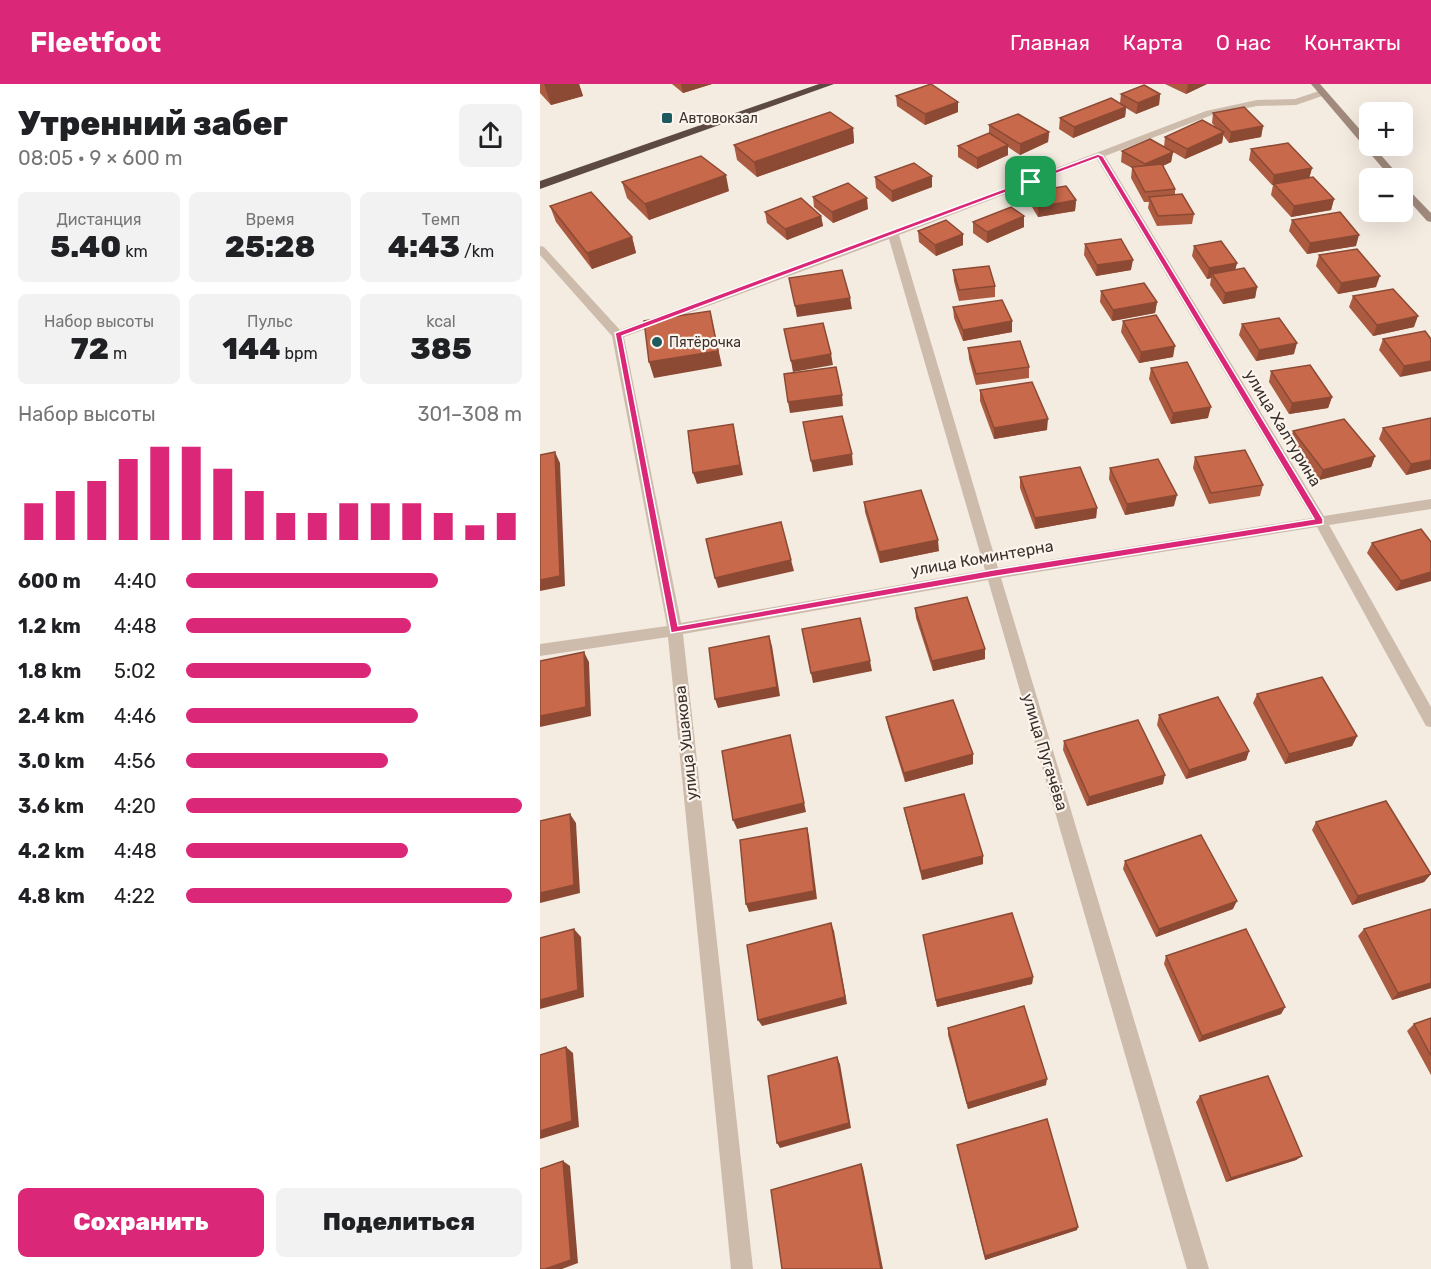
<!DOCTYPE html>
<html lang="ru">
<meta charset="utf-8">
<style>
body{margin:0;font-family:Rubik,sans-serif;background:#f2f2f2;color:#202124;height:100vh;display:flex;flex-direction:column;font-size:22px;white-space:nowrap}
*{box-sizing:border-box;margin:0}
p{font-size:20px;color:#757577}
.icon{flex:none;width:33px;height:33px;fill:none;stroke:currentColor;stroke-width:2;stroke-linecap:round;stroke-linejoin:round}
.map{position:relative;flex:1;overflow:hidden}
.panel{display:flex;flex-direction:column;background:#fff;width:540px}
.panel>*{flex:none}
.tools{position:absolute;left:819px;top:18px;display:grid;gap:12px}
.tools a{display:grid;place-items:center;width:54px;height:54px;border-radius:9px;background:#fff;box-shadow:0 6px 24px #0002;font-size:30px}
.pin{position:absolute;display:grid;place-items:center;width:51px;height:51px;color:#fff;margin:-26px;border-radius:12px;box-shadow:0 3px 9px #0006}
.round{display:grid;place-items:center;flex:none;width:63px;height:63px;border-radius:9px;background:#f2f2f2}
.overview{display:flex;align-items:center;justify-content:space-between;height:102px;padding:0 18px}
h1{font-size:33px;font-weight:800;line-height:45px}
.metrics{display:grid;grid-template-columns:repeat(3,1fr);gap:9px;height:102px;padding:6px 18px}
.metrics div{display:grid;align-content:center;border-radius:9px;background:#f2f2f2;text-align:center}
.metrics b{font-size:30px;font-weight:800}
.metrics small{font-size:16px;font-weight:400}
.metrics p{font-size:16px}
.chart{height:168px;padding:12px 18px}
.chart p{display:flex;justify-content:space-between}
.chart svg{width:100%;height:108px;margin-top:6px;stroke:#db2777;stroke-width:6}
.action{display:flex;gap:12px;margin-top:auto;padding:12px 18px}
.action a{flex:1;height:69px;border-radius:9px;background:#db2777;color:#fff;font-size:24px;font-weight:800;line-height:69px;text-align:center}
.action a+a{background:#f2f2f2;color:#202124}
ul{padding:0 18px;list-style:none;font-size:20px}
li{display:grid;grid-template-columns:96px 72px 1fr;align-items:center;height:45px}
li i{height:15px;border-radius:8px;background:#db2777}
header{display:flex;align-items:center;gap:36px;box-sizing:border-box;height:84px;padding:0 30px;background:#db2777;color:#fff}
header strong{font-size:28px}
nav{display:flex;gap:33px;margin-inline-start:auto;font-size:21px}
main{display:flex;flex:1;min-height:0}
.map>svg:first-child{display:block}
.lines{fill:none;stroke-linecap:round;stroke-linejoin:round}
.street{fill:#cdbbac;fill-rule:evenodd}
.secondary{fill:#a18a7d;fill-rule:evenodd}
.highway{fill:#5c4a42;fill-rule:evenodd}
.wall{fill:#ac5a40}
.shaded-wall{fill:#8c4a34}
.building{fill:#c8694b;stroke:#8c4a34;stroke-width:1.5}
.route{fill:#db2777;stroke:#fff;stroke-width:1.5;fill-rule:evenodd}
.poi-dot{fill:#1f5a5e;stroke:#fbf5ee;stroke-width:2}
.labels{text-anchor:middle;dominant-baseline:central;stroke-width:4.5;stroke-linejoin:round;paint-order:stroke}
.far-poi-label{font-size:14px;fill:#3b302b;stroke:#fbf5ee;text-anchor:start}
.street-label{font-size:16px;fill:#3b302b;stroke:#fbf5ee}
</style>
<header>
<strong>Fleetfoot</strong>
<nav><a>Главная</a><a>Карта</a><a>О нас</a><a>Контакты</a></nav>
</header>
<main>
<section class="panel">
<div class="overview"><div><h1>Утренний забег</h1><p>08:05 · 9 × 600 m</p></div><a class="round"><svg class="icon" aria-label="share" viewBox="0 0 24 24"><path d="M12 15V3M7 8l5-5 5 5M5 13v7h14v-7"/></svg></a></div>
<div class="metrics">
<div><p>Дистанция</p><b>5.40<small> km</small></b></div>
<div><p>Время</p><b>25:28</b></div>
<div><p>Темп</p><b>4:43<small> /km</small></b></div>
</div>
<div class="metrics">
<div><p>Набор высоты</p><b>72<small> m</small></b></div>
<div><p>Пульс</p><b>144<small> bpm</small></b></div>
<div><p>kcal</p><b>385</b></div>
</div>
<div class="chart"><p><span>Набор высоты</span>301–308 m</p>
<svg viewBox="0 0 160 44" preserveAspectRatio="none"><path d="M5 44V29M15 44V24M25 44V20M35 44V11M45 44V6M55 44V6M65 44V15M75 44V24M85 44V33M95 44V33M105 44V29M115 44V29M125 44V29M135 44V33M145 44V38M155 44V33"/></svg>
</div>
<ul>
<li><b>600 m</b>4:40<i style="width:75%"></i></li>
<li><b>1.2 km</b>4:48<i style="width:67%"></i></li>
<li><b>1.8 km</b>5:02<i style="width:55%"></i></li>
<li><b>2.4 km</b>4:46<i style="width:69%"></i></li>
<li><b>3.0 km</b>4:56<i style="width:60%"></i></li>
<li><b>3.6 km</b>4:20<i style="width:100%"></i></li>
<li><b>4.2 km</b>4:48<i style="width:66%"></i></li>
<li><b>4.8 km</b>4:22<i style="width:97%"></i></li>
</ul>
<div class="action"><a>Сохранить</a><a>Поделиться</a></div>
</section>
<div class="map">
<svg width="891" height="1185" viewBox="0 0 891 1185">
<rect width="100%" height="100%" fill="#f4ebe1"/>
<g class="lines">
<path class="street" d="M782 6 785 7V11L756 21 717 22 672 31 565 72 784 432 891 415V425L789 441 891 623V643L886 642 777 443 461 494 669 1185H647L448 496 143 550 213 1185H191L128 553 0 572V560L127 542 72 252 0 171V162L4 163 80 246 349 148 666 27 717 16 755 15ZM557 75 772 434 458 484 359 151ZM349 155 445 486 141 539 84 253Z"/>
<g class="secondary">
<path d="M771 0H780L830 57V62H833L861 94H851Z"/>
<path d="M862 99 891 129V138L887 137 862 109Z"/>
</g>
<path class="highway" d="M279 0H294L0 105V97Z"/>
</g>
<g class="wall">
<path d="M0 0H39L43 12 11 21 0 9Z"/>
<path d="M132 0H172L143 9Z"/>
<path d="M625 0H667L646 10Z"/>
<path d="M581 10H620L619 21 596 30 586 24 585 33 533 54 519 45 520 34 580 19Z"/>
<path d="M356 12 418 28 385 41 357 22Z"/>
<path d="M673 29 723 42 721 53 689 59 683 51 682 59 645 75 633 68 631 78 623 82 635 105V111L654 130 652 140 617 142 608 124 609 118H604L591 94 592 84 581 78 582 67 624 63 625 53 676 44 672 39Z"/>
<path d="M449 41 509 48 508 58 480 71 468 63V71L437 85 418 73V62L449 49Z"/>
<path d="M313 44 314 59 217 93 197 76 194 61Z"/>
<path d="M711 65 772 84 769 94 794 115 791 126 751 133 731 111 733 101H732L709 76Z"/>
<path d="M335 93 392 103 352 118 336 104Z"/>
<path d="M82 98 189 107 109 136 87 114Z"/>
<path d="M489 108 536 116 535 127 498 133 489 118Z"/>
<path d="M273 113 328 125 293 139 274 123Z"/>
<path d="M10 122 92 153 96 169 52 185 16 138Z"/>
<path d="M225 128 281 132 283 142 247 156 227 139Z"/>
<path d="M752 136 816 162 767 170 749 147Z"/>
<path d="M433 138 484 143 447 159 433 149Z"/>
<path d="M378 147 423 150V161L396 172 379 158Z"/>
<path d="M545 160 591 186 556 192 544 171Z"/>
<path d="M654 162 697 179 695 186 717 203 715 214 683 220 670 201 671 194 667 195 652 172Z"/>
<path d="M779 171 836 203 798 210 776 182Z"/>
<path d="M413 186 455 202V213L419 217 414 197Z"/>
<path d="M561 207 617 218 615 229 572 237 560 218Z"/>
<path d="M813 212 874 243 833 252 809 223Z"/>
<path d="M413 223 472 248 423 257 414 234Z"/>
<path d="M583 237 633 273 599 279 581 248Z"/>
<path d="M702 240 754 270 716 277 699 251Z"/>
<path d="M843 255H891L860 293 839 266Z"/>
<path d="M428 264 489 283V294L436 301 429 275Z"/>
<path d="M611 284 668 334 631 340 609 295Z"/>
<path d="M731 287 792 313 788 324 749 330 729 298Z"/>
<path d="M440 306 507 346 454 355 440 317Z"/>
<path d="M891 334V385L866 391 839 355 843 344Z"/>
<path d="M753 347 835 372 831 383 779 396 750 358Z"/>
<path d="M655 373 723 401 720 412 669 420 653 384Z"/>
<path d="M570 384 634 422 585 431 569 395Z"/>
<path d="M480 393 557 424 556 434 495 445 480 404Z"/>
<path d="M324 418 399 467 340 479 325 428Z"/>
<path d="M891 458 856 507 827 469 832 459Z"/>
<path d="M375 524 445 575 393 587 376 534Z"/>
<path d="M717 610 817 652 812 662 745 680 713 619Z"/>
<path d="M619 631 709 667 706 676 646 695 617 641Z"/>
<path d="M346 633 433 670V680L365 698 348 643Z"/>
<path d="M524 657 623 700 547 722 523 666Z"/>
<path d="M364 724 443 772V780L382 796 366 733Z"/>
<path d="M776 738 891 790 884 798 812 821 772 746Z"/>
<path d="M585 777 693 825 616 853 583 785Z"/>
<path d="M824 845 891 904 852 916 818 852Z"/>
<path d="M383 851 493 893 492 900 397 923Z"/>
<path d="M626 872 745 923 741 930 659 958 624 880Z"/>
<path d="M891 934V991L867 947 874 940Z"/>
<path d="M408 944 506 1001 428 1025 408 951Z"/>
<path d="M660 1012 762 1072 756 1076 686 1098 656 1018Z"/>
<path d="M417 1061 537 1146 445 1176Z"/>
</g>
<g class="shaded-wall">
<path d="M4 0H39L43 12 11 21Z"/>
<path d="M141 0H172L143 9Z"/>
<path d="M648 0H667L646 10Z"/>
<path d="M620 10 619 21 596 30 598 19Z"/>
<path d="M418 18V28L385 41V30Z"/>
<path d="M586 23 585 33 533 54 534 43Z"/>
<path d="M723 42 721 53 689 59 691 48Z"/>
<path d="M313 44 314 59 217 93 214 78Z"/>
<path d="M509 48 508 58 480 71V60Z"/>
<path d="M684 48 682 59 645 75 647 65Z"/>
<path d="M468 61V71L437 85V74Z"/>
<path d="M633 68 631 78 603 91 605 80Z"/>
<path d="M772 84 769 95 732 101 734 91Z"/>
<path d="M186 91 189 107 109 136 105 120Z"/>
<path d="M392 92V103L352 118V107Z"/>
<path d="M327 114 328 125 293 139 292 128Z"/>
<path d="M794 115 791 126 751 133 754 122Z"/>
<path d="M536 116 535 127 498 133V123Z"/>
<path d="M281 132 283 142 247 156 245 145Z"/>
<path d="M484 132V143L447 159V148Z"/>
<path d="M423 150V161L396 172 395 161Z"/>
<path d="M819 151 816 162 767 170 770 159Z"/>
<path d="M92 153 96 169 52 185 47 169Z"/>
<path d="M593 176 591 186 556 192 557 181Z"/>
<path d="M697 179 694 190H672L671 194 667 195 669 184Z"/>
<path d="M840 192 836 203 798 210 801 199Z"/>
<path d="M717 203 715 214 683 220 685 209Z"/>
<path d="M310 214 312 225 257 233 255 222Z"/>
<path d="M617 218 615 229 572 237 573 226Z"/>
<path d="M170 227 182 282 114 294 109 278Z"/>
<path d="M878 232 874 243 833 252 837 241Z"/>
<path d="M472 237V248L423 257V246Z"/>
<path d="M757 259 754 270 716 277 719 266Z"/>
<path d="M635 262 633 273 599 279 601 268Z"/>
<path d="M291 270 293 281 253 288 251 277Z"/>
<path d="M891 277V287L860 293 864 282Z"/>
<path d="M302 311 303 322 250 329 248 318Z"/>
<path d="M792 313 788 324 749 330 752 319Z"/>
<path d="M671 323 668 334 631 340 633 329Z"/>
<path d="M508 335 507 346 454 355V344Z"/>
<path d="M193 340 203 391 157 400 153 389Z"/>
<path d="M15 368 20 379 25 502 0 507V496Z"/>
<path d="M312 370 313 381 273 388 271 377Z"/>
<path d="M835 372 831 383 779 396 783 386Z"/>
<path d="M891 376V385L866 391 871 380Z"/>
<path d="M637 411 634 422 585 431 587 420Z"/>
<path d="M557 424 556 434 495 445V434Z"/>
<path d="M398 456 399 467 340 479 339 468Z"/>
<path d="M251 476 254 487 178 504 175 494Z"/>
<path d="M891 488V497L856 507 861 497Z"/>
<path d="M229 552 232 562 240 612 178 624 175 615Z"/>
<path d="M445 565V575L393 587 392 577Z"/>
<path d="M44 568 49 578 51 632 0 643V632Z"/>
<path d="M330 577 332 587 273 599 271 589Z"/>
<path d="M250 651 266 728 197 745 193 736Z"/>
<path d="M817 652 812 662 745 680 749 670Z"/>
<path d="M709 667 706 676 646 695 649 686Z"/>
<path d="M433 670V680L365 698 364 689Z"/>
<path d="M625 691 623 700 547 722 549 713Z"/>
<path d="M30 730 36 739 40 809 0 819V809Z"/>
<path d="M267 744 269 752 277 815 209 828 206 820Z"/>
<path d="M443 772V780L382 796 381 787Z"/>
<path d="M891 790 884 798 812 821 818 812Z"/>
<path d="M697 817 693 825 616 853 619 845Z"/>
<path d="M291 839 294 847 307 920 222 942 218 936Z"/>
<path d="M34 845 41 853 44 913 0 925V916Z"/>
<path d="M493 893 492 900 397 923 396 916Z"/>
<path d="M891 899V904L852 916 858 909Z"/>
<path d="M745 923 741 930 659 958 662 952Z"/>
<path d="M26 963 33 969 39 1043 0 1055V1047Z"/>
<path d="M297 973 300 980 311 1044 240 1064 237 1059Z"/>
<path d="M507 995 506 1001 428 1025 427 1019Z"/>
<path d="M762 1072 756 1076 686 1098 691 1094Z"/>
<path d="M23 1077 30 1082 38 1179 22 1185H5Z"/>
<path d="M321 1080 323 1084 343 1185H341Z"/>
<path d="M538 1143 537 1146 445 1176V1172Z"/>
</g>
<g class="building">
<path d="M391 0 418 18 385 30 356 12Z"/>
<path d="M604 1 620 10 598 19 581 10Z"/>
<path d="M571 14 586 23 534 43 520 34Z"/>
<path d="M704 23 723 42 691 48 673 29Z"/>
<path d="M290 28 313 44 214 78 194 61Z"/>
<path d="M478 30 509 48 480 60 449 41Z"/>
<path d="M662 36 684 48 647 65 625 53Z"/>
<path d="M449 49 468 61 437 74 418 62Z"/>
<path d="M610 55 633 68 605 80 582 67Z"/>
<path d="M748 59 772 84 734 91 711 65Z"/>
<path d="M161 72 186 91 105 120 82 98Z"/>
<path d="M374 79 392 92 352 107 335 93Z"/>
<path d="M622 80 635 105 605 108 592 83Z"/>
<path d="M773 93 794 115 754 122 734 100Z"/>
<path d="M308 99 327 114 292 128 273 113Z"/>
<path d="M526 102 536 116 498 123 489 108Z"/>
<path d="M51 108 92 153 47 169 10 122Z"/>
<path d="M642 110 654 130 618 132 609 113Z"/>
<path d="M261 114 281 132 245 145 225 128Z"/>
<path d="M471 123 484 132 447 148 433 138Z"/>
<path d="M800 128 819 151 770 159 752 136Z"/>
<path d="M406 136 423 150 395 161 378 147Z"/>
<path d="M581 155 593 176 557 181 545 160Z"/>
<path d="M681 157 697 179 669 184 654 162Z"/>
<path d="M817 165 840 192 801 199 779 171Z"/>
<path d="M449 182 455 202 419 206 413 186Z"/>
<path d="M704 184 717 203 685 209 672 190Z"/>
<path d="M302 186 310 214 255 222 249 194Z"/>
<path d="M604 199 617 218 573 226 561 207Z"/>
<path d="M853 205 878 232 837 241 813 212Z"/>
<path d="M462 216 472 237 423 246 413 223Z"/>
<path d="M170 227 178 267 109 278 104 237Z"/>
<path d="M616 231 635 262 601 268 583 237Z"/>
<path d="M739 234 757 259 719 266 702 240Z"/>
<path d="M283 239 291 270 251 277 244 245Z"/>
<path d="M885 247 891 255V277L864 282 843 255Z"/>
<path d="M480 257 489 283 436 290 428 264Z"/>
<path d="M647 278 671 323 633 329 611 284Z"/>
<path d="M770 281 792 313 752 319 731 287Z"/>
<path d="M296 283 302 311 248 318 244 290Z"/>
<path d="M492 298 508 335 454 344 440 306Z"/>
<path d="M302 332 312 370 271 377 263 338Z"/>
<path d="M891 334V376L871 380 843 344Z"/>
<path d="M804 335 835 372 783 386 753 347Z"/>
<path d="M193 340 200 381 153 389 148 347Z"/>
<path d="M705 366 723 401 671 409 655 373Z"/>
<path d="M15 368 20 492 0 496V371Z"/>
<path d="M618 375 637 411 587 420 570 384Z"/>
<path d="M540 383 557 424 495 434 480 393Z"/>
<path d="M381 406 398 456 339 468 324 418Z"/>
<path d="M241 438 251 476 175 494 166 455Z"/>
<path d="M881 445 891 458V488L861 497 832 459Z"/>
<path d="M427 513 445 565 392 577 375 524Z"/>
<path d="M320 534 330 577 271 589 262 545Z"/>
<path d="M229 552 237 603 175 615 169 564Z"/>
<path d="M44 568 46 623 0 632V577Z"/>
<path d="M782 593 817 652 749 670 717 610Z"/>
<path d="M678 613 709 667 649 686 619 631Z"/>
<path d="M413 616 433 670 364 689 346 633Z"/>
<path d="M598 636 625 691 549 713 524 657Z"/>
<path d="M250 651 264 719 193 736 182 667Z"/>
<path d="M424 710 443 772 381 787 364 724Z"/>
<path d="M846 717 891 790 818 812 776 738Z"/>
<path d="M30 730 34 801 0 809V737Z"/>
<path d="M267 744 274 807 206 820 200 756Z"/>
<path d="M661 751 697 817 619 845 585 777Z"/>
<path d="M891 825V899L858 909 824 845Z"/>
<path d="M472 829 493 893 396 916 383 851Z"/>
<path d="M291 839 305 913 218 936 207 861Z"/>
<path d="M34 845 38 906 0 916V854Z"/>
<path d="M706 845 745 923 662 952 626 872Z"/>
<path d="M484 922 507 995 427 1019 408 944Z"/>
<path d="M891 934V972L874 940Z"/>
<path d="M26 963 32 1037 0 1047V971Z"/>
<path d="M297 973 309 1039 237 1059 228 992Z"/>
<path d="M728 992 762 1072 691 1094 660 1012Z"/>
<path d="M507 1035 538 1143 445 1172 417 1061Z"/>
<path d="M23 1077 31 1176 5 1185H0V1085Z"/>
<path d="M321 1080 341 1185H242L231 1106Z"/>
</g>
<path class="route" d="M558 70 563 72 783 435V440L452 493 131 549 75 249ZM558 74 774 435 452 486 138 542 82 252Z"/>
<g class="poi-dot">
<rect x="121" y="28" width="12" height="12" rx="3"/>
<circle cx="117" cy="258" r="6"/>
</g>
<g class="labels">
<g class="far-poi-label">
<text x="139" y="34">Автовокзал</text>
<text x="129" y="258">Пятёрочка</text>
</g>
<g class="street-label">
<text transform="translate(743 344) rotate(59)">улица Халтурина</text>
<text transform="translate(442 474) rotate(-10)">улица Коминтерна</text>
<text transform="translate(146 659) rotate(-96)">улица Ушакова</text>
<text transform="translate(505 668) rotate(73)">улица Пугачёва</text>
</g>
</g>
</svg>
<div class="tools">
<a>+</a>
<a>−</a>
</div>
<div class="pin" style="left:491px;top:98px;background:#1e9e55"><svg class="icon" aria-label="arrive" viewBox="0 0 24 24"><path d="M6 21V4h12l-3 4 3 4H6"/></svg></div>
</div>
</main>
